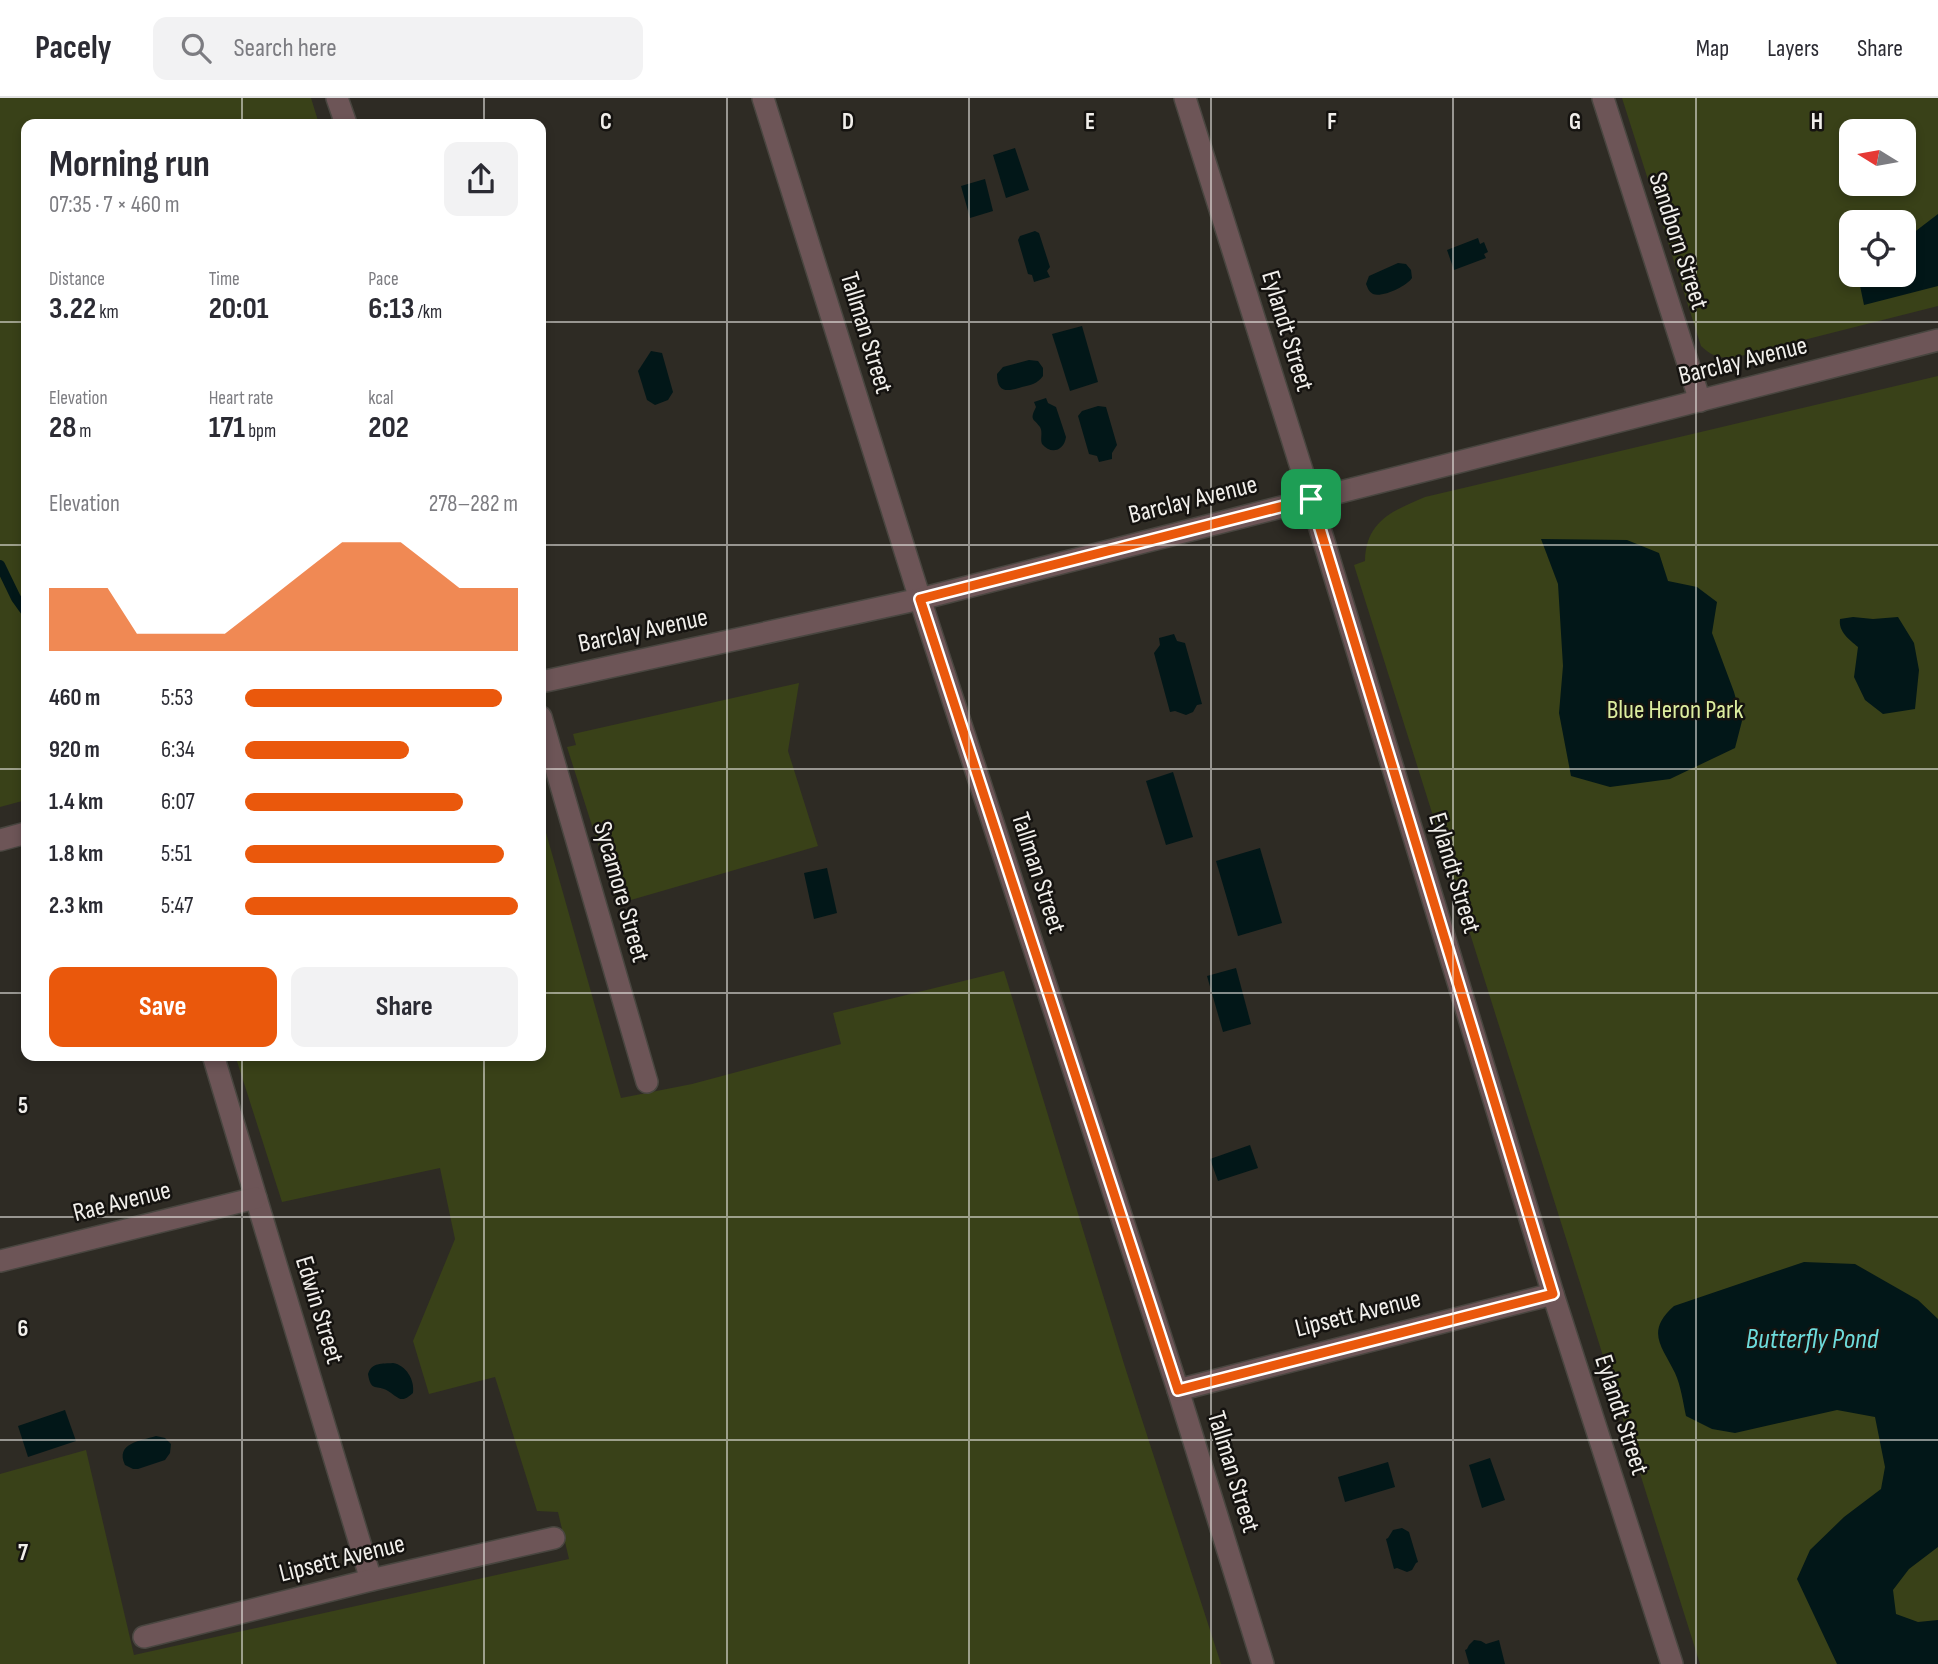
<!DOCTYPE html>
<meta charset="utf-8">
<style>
body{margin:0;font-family:"Sofia Sans Condensed",sans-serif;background:#f2f2f3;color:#2b2b33;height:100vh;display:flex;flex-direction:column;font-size:26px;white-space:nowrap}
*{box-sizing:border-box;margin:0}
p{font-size:23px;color:#7c7c81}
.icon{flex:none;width:38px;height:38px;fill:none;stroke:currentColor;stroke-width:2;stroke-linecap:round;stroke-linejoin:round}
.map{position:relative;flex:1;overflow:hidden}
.details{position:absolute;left:21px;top:21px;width:525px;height:942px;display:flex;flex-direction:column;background:#fff;border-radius:14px;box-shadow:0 4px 10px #0003}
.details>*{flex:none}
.needle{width:46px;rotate:281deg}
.tools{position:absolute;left:1839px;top:21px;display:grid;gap:14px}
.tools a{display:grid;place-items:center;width:77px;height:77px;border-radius:14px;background:#fff;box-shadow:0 4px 10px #0003;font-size:35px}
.pin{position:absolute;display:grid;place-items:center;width:60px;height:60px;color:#fff;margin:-30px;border-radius:14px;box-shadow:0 4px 10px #0006}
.round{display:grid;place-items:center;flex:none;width:74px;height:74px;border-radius:14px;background:#f2f2f3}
.head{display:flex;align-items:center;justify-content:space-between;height:119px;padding:0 28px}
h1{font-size:38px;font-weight:700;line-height:52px}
.figures{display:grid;grid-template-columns:repeat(3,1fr);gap:10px;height:119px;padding:7px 28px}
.figures div{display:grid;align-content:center}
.figures b{font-size:30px;font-weight:700}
.figures small{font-size:19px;font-weight:400}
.figures p{font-size:19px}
.chart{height:196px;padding:14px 28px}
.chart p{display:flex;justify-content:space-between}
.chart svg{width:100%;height:126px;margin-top:7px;fill:#ea580c;opacity:.7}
.action{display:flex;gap:14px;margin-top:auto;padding:14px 28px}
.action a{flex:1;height:80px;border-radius:14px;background:#ea580c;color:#fff;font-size:28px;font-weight:700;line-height:80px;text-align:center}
.action a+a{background:#f2f2f3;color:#2b2b33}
ul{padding:0 28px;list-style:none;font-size:23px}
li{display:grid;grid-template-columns:112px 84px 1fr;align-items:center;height:52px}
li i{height:18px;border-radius:9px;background:#ea580c}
header{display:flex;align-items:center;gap:42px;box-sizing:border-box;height:98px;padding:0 35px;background:#fff;border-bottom:2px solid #e1e1e2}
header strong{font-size:33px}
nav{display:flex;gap:38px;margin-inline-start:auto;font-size:24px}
.search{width:490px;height:63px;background:#f2f2f3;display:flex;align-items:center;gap:18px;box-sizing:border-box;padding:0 24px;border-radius:14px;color:#7c7c81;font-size:26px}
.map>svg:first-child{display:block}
.green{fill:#394118;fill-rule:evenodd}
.water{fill:#021718}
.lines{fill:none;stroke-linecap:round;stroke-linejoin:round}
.stream{stroke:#021718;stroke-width:10}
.minor-casing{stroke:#494640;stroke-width:24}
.minor{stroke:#6d5557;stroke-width:21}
.route-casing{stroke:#fff;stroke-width:14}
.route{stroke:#ea580c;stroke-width:9}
.grid{fill:none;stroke:#f1efeb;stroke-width:2;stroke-opacity:0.55}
.labels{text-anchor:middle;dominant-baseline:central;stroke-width:5;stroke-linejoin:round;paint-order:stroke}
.street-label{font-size:26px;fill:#f1efeb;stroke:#151310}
.park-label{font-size:26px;fill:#dced9f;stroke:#151310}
.water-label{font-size:28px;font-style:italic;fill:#6ddcdc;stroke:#151310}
.grid-label{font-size:23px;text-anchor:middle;font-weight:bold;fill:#f1efeb;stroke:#151310;stroke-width:5;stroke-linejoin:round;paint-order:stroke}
</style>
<header>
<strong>Pacely</strong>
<div class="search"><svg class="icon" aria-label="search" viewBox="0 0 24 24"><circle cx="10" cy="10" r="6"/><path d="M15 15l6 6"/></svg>Search here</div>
<nav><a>Map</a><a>Layers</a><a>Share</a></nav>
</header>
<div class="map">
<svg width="1938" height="1566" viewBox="0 0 1938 1566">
<rect width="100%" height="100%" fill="#2e2b24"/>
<g class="green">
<path d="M0 0H311L319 26H26V702L0 709Z"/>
<path d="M1622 0H1938V208L1737 259C1720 261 1713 259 1701 248ZM1852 33H1904V86H1852ZM1852 124H1904V177H1852Z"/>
<path d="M1938 278V1566H1700L1354 467 1365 463C1366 423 1392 413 1425 399Z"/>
<path d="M799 585 788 653 818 748 617 806 567 649 576 647 573 636Z"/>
<path d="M541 717 621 1000 692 986 841 946 833 915 1004 873 1124 1266 1221 1566H0V1376L86 1352 134 1557 569 1461 558 1414 537 1413 495 1279 429 1296 413 1243 455 1141 440 1070 282 1104 235 957H541Z"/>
</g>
<g class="water">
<path d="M1015 50 1029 92 1006 100 993 57Z"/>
<path d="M985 81 993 113 970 120 961 88Z"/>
<path d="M1938 116V188L1864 207 1858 178 1860 177H1904V142Z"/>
<path d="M1035 133 1039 135 1050 169 1047 173 1050 179 1034 184 1032 177 1028 176 1018 142 1020 138Z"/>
<path d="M1478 140 1480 146 1484 144 1488 154 1484 156 1486 160 1454 172 1447 152Z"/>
<path d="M1398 165 1406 166 1411 172 1412 180C1407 188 1382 200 1373 196 1368 193 1368 190 1366 186L1369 178Z"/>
<path d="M1082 228 1098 284 1070 293 1052 236Z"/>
<path d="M651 253 662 255 673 294 668 302 655 307 647 302 638 273Z"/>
<path d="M1029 262 1038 263 1043 270V278C1037 286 1031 287 1022 289 1007 294 997 295 997 276L1003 269Z"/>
<path d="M1046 300 1048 305 1056 309 1066 339C1064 353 1051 357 1042 346 1040 341 1043 334 1040 329 1034 320 1029 323 1036 309L1034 304Z"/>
<path d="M1098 308 1106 309 1117 347 1112 355V361L1099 364 1097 358 1089 356 1078 318 1082 313Z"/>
<path d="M1541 441 1627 442 1659 455 1668 483 1697 489 1717 504 1712 535 1734 594 1742 623 1735 650 1670 681 1610 689 1571 678 1559 615 1563 568 1558 486Z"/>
<path d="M1853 519 1873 521 1898 519 1914 545 1919 572 1915 611 1883 616 1865 602 1854 579 1858 549C1850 542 1838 534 1840 521Z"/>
<path d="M1174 536 1177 543 1185 545 1202 606 1197 607 1193 614 1186 617 1175 613 1170 614 1154 555 1160 547 1159 540Z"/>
<path d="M1173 674 1193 739 1166 747 1146 683Z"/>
<path d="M1260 750 1282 825 1238 838 1216 763Z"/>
<path d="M827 770 837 815 814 821 804 775Z"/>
<path d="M1236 870 1251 926 1223 934 1207 878Z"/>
<path d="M1250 1047 1258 1070 1218 1083 1210 1061Z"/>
<path d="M1804 1164 1855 1166 1918 1202 1938 1221V1449L1909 1471 1893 1492 1896 1516 1918 1524 1938 1522V1566H1837L1797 1481 1810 1452 1844 1419 1881 1391 1885 1369 1875 1319 1837 1312 1735 1335 1712 1331 1686 1318C1683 1304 1681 1288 1675 1275 1662 1248 1645 1234 1674 1208Z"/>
<path d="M393 1265C406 1267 415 1282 413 1295 401 1306 399 1300 388 1293 377 1286 371 1295 368 1276 372 1264 382 1266 393 1265Z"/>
<path d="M65 1312 76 1343 28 1359 18 1328Z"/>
<path d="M156 1338 165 1340 171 1346 170 1355 165 1362 138 1371H133L125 1367C115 1345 140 1343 156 1338Z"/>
<path d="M1490 1360 1505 1402 1482 1410 1469 1367Z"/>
<path d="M1388 1364 1395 1389 1345 1404 1338 1379Z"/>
<path d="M1402 1430 1409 1434 1418 1464 1416 1465 1412 1472 1407 1474 1397 1470 1394 1471 1386 1441 1388 1440 1393 1432Z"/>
<path d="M1474 1542 1481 1543 1486 1546 1499 1542 1505 1566H1469L1465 1552 1467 1551 1469 1547Z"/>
</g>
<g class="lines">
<path class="stream" d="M0 467 16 500 26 514"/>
<g class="minor-casing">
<g id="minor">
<path d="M337 0 346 26"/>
<path d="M763 0 920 501 1178 1292 1263 1566"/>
<path d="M1185 0 1311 401 1553 1196 1672 1566"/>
<path d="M1603 0 1700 303"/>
<path d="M541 584 920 501 1938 242"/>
<path d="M541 619 647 984"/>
<path d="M0 742 26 735"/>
<path d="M213 957 371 1482"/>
<path d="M0 1163 256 1100"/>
<path d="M1178 1292 1553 1196"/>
<path d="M144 1539 371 1482 554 1440"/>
</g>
</g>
<use href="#minor" class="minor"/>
</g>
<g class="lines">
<g class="route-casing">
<path id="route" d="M1311 401 1553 1196 1178 1292 920 501Z"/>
</g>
<use href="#route" class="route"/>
</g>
<path class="grid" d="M242 0V26M484 0V26M727 0V1566M969 0V1566M1211 0V1566M1453 0V1566M1696 0V1566M0 224H26M541 224H1938M0 447H26M541 447H1938M0 671H26M541 671H1938M0 895H26M541 895H1938M242 957V1566M484 957V1566M0 1119H1938M0 1342H1938"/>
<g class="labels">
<g class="street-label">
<text transform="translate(1678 143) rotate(72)">Sandborn Street</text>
<text transform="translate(1287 233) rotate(73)">Eylandt Street</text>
<text transform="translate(866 235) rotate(73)">Tallman Street</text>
<text transform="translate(1743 263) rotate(-14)">Barclay Avenue</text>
<text transform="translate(1193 402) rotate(-14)">Barclay Avenue</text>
<text transform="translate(643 533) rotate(-12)">Barclay Avenue</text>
<text transform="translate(1038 775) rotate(72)">Tallman Street</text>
<text transform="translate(1454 775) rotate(73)">Eylandt Street</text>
<text transform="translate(621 794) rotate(74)">Sycamore Street</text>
<text transform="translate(122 1104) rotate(-14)">Rae Avenue</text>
<text transform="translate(319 1212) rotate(73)">Edwin Street</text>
<text transform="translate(1358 1216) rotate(-14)">Lipsett Avenue</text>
<text transform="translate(1621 1317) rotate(72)">Eylandt Street</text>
<text transform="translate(1233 1374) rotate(73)">Tallman Street</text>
<text transform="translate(342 1461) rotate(-14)">Lipsett Avenue</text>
</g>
<g class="park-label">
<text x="1675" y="612">Blue Heron Park</text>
</g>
<g class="water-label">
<text x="1812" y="1241">Butterfly Pond</text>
</g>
</g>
<g class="grid-label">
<text x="606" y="31">C</text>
<text x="848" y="31">D</text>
<text x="1090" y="31">E</text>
<text x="1332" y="31">F</text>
<text x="1575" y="31">G</text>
<text x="1817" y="31">H</text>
<text x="23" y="1015">5</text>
<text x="23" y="1238">6</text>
<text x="23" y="1462">7</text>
</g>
</svg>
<div class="tools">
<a><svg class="needle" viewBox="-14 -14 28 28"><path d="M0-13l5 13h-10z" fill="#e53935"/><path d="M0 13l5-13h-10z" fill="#7c7c81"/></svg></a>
<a><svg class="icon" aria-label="locate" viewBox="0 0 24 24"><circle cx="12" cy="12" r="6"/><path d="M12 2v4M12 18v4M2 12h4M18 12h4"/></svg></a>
</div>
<div class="pin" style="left:1311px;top:401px;background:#1e9e55"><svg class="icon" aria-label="arrive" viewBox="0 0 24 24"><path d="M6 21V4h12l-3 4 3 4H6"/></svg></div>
<section class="details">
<div class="head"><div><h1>Morning run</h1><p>07:35 · 7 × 460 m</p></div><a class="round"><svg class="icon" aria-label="share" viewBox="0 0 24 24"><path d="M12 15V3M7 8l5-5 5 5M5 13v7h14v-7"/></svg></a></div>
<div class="figures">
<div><p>Distance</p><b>3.22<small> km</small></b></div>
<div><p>Time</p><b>20:01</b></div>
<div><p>Pace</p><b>6:13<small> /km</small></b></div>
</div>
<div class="figures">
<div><p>Elevation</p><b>28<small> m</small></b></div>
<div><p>Heart rate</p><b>171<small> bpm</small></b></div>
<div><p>kcal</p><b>202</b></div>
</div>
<div class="chart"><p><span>Elevation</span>278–282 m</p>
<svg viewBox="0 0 160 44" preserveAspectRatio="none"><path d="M0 44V22L10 22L20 22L30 38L40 38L50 38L60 38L70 30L80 22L90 14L100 6L110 6L120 6L130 14L140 22L150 22L160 22V44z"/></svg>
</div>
<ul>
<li><b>460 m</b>5:53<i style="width:94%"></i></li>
<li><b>920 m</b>6:34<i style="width:60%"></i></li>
<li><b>1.4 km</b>6:07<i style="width:80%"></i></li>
<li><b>1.8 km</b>5:51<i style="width:95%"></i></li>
<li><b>2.3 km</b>5:47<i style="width:100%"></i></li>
</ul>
<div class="action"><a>Save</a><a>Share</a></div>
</section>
</div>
